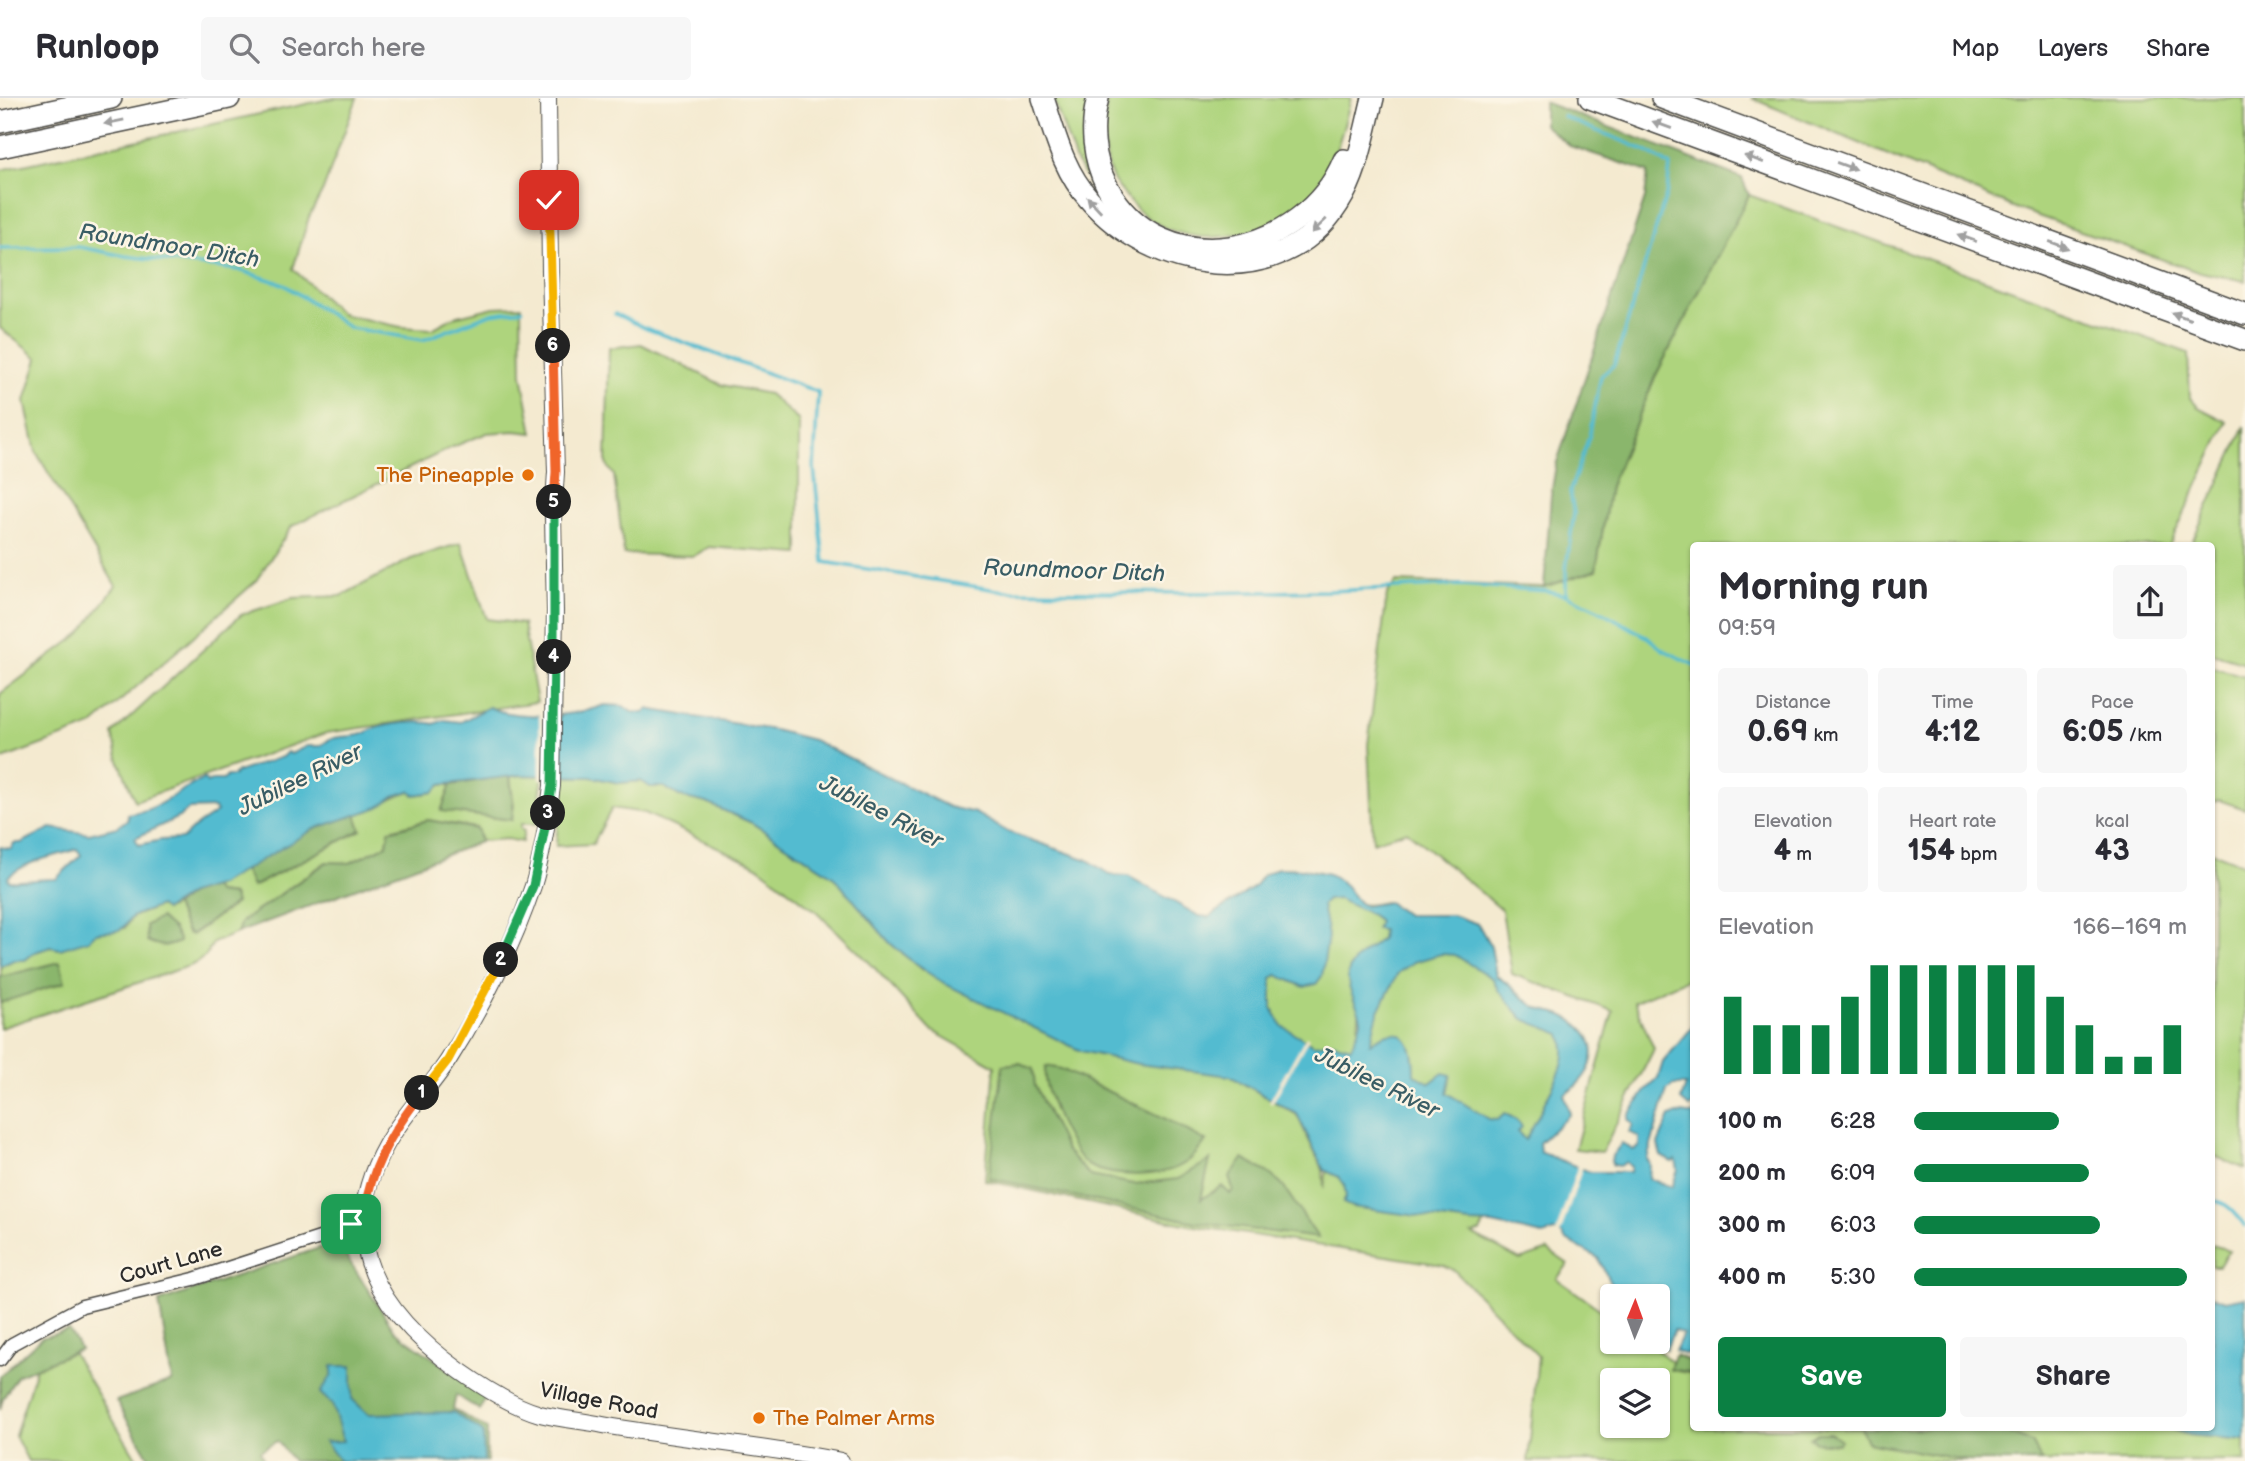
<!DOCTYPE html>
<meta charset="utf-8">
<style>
body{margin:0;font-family:"Balsamiq Sans",sans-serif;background:#f7f7f7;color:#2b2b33;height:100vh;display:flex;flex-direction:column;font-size:26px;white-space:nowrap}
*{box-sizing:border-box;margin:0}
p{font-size:23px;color:#7c7c81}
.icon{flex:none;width:38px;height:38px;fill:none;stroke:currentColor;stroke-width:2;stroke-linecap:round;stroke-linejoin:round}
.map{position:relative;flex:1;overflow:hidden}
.drawer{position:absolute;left:1690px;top:444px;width:525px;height:889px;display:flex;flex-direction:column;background:#fff;border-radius:7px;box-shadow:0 2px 5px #0004}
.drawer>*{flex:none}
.needle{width:46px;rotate:1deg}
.buttons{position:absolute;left:1600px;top:1186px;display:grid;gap:14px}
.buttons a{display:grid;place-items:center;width:70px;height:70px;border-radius:7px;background:#fff;box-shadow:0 2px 5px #0004;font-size:35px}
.pin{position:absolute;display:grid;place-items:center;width:60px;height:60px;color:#fff;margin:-30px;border-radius:14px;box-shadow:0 4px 10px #0006}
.km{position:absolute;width:35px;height:35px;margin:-18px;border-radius:50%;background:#222;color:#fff;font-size:19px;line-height:35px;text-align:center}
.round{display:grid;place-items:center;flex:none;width:74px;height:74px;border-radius:7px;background:#f7f7f7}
.overview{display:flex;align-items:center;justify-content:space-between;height:119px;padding:0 28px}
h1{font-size:38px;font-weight:800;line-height:52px}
.metrics{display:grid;grid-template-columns:repeat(3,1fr);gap:10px;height:119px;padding:7px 28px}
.metrics div{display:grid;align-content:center;border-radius:7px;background:#f7f7f7;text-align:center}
.metrics b{font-size:30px;font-weight:800}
.metrics small{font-size:19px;font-weight:400}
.metrics p{font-size:19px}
.chart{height:196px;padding:14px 28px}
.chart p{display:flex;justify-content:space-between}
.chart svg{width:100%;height:126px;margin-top:7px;stroke:#0b8043;stroke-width:6}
.cta{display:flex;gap:14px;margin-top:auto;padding:14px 28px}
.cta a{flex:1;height:80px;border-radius:7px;background:#0b8043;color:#fff;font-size:28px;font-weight:800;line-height:80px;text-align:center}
.cta a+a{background:#f7f7f7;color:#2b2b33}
ul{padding:0 28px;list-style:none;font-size:23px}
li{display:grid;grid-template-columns:112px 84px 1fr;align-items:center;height:52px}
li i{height:18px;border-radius:9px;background:#0b8043}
header{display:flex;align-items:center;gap:42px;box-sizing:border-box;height:98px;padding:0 35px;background:#fff;border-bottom:2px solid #e1e1e2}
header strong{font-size:33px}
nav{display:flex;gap:38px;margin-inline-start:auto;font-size:24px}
.search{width:490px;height:63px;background:#f7f7f7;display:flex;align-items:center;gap:18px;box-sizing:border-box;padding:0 24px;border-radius:7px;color:#7c7c81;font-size:26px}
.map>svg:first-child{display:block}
.green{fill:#aed47d;stroke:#6c8054;stroke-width:2;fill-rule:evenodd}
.forest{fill:#8ab66c;stroke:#5a704c;stroke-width:2}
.water{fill:#52bbd0;stroke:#3e737e;stroke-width:2;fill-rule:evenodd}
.pier{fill:#f4ead0}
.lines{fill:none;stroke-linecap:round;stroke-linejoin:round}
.stream{stroke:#52bbd0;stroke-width:3.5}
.street-casing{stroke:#494844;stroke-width:15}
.secondary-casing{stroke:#494844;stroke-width:18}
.highway-casing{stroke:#494844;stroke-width:24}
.street{stroke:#fff;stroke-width:12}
.secondary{stroke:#fff;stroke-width:16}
.highway{stroke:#fff;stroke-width:21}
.oneway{fill:#a0a0a0}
.split-1-casing{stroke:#fff;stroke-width:14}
.split-2-casing{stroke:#fff;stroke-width:14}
.split-3-casing{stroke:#fff;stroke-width:14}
.split-4-casing{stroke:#fff;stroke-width:14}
.split-5-casing{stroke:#fff;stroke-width:14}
.split-6-casing{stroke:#fff;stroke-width:14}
.split-7-casing{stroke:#fff;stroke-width:14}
.split-1{stroke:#f0652b;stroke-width:9}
.split-2{stroke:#f5b400;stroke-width:9}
.split-3{stroke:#22a559;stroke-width:9}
.split-4{stroke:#22a559;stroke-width:9}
.split-5{stroke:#22a559;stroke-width:9}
.split-6{stroke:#f0652b;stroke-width:9}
.split-7{stroke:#f5b400;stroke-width:9}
.food-dot{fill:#e8710a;stroke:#fcf5e5;stroke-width:2.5}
.labels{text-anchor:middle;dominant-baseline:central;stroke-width:5;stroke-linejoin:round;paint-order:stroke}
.food-label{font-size:21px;fill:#c56008;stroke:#fcf5e5;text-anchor:end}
.street-label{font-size:21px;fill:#2b2b2b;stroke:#fcf5e5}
.water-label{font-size:23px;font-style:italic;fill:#395d65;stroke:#fcf5e5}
</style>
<header>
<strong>Runloop</strong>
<div class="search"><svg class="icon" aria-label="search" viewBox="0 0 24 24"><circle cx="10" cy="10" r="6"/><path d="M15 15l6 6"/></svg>Search here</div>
<nav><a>Map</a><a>Layers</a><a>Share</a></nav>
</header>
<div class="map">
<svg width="2245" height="1363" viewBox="0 0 2245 1363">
<rect width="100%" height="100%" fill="#fcf5e5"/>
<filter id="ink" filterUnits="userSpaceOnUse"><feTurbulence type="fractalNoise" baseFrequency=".0143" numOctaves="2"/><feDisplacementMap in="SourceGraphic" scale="14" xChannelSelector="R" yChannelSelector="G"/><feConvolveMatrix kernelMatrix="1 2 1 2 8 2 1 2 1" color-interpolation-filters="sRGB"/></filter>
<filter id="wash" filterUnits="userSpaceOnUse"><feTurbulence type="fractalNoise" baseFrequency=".00686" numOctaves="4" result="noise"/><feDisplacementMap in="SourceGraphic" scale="28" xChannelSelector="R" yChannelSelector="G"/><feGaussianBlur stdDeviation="1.57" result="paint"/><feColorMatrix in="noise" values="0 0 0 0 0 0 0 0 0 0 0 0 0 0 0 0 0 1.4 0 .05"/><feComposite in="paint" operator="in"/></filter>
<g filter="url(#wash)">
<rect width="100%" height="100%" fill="#f4ead0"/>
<g class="green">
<path d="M334 0H357L323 92 309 119 293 171 341 216 401 229 432 231 454 219 494 209 521 208 522 277 533 335 514 333 487 335 450 350 292 428 255 484 92 628 0 662V596L81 535 116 488 36 354 25 303 38 260 0 230V72Z"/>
<path d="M1053 0H1090L1098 96 1076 64Z"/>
<path d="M1107 0H1351C1341 40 1332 80 1300 109 1295 114 1287 117 1281 120 1230 150 1161 147 1124 96 1120 91 1114 85 1112 79 1100 53 1104 27 1107 0Z"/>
<path d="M1751 0H2245V183L2195 173 2018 111Z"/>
<path d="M1749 97 2188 255 2190 300 2198 309 2227 324 2169 448H1694V878L1634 904 1654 951 1602 1054 1575 1051 1613 913 1512 876 1502 812 1407 733 1373 744 1368 647 1387 496 1396 484 1544 489 1596 472 1610 388 1655 279Z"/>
<path d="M641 246 722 287 769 296 799 323V456L709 449 694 458 624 456 614 377 606 366 609 250Z"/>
<path d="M2245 328V565L2212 555V448H2190Z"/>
<path d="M461 445 487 521 523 526 537 604 326 635 135 703 118 660 113 635 241 517 293 500 341 498 411 461Z"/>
<path d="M2212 569 2245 578V711L2219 702 2212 705Z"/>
<path d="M521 677 543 678 536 726H521V731L524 733 522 744 507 741 481 743 477 730 428 722 389 732 387 747 350 765 326 764 241 824 237 835 213 845 206 858 192 867 0 930 1 868 14 862H25L35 854 51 849 60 851 99 833H114L125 830 132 819 160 808 165 812 175 808 187 835 192 837 236 805 233 797 217 795 213 789 244 771 253 789 361 732 356 716C376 710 391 699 410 693L414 697 434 694 440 687H451L442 713 512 722 514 707 510 679Z"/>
<path d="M561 679H591L620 685 642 683 651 689H664L681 699 707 705 752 725 833 778 890 845 922 872 933 865 1230 978 1297 1017 1323 1072 1324 1090 1327 1071 1491 1113 1480 1134 1472 1136 1520 1162 1548 1152 1568 1166 1557 1181 1612 1220V1244H1647L1672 1264 1670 1272 1694 1276V1330H2168L2189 1337 2245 1342V1363H1528L1538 1258 1455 1173 1443 1167 1189 1127 985 1082 995 968 931 932 872 867 817 814 756 767 645 715 612 710 593 746 556 748ZM1612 1283H1657V1328H1612Z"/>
<path d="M2212 754 2245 767V1071L2212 1057Z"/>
<path d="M1278 770C1302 771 1329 770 1346 789 1351 794 1355 802 1361 806 1367 809 1380 804 1388 804L1406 817H1452L1478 826 1491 849 1496 878C1511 886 1520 899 1534 908 1542 914 1555 913 1564 918 1605 938 1599 974 1564 997L1570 1016 1523 1046 1487 1030 1363 955 1360 903 1357 948 1351 953 1317 950 1274 931 1209 819 1253 790 1263 777Z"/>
<path d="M2212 1147 2229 1152 2219 1168H2212Z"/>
<path d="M72 1254 138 1363H28L15 1338 36 1270Z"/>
</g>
<g class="forest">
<path d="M1544 4 1742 80 1749 97 1655 279 1610 388 1596 472 1544 489 1551 397 1556 367 1645 100 1648 74 1570 48 1544 27Z"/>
<path d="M501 679H510L513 707 512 722 441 713 451 687Z"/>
<path d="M356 716 361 732 252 789 244 771 314 731Z"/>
<path d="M428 722 477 731 480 744 237 835 241 824 327 764 350 765 387 747 389 733Z"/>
<path d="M213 789 217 795 232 797 236 805 192 836 187 834 175 808 190 796Z"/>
<path d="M160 820 173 831 179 841V844C167 850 159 848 147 843L146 827Z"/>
<path d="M60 864 65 884 0 905V879Z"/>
<path d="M1020 965 1033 971 1035 988 1066 1052 1090 1078 1134 1086 1178 1081 1210 1062 1201 1101 1222 1088 1230 1096 1233 1092 1229 1079 1243 1061 1267 1074 1281 1085 1318 1140 1195 1124 989 1080 1003 967Z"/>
<path d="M1046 968 1061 971 1164 1020 1206 1043C1200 1050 1195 1058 1188 1063 1164 1081 1115 1080 1089 1068 1076 1061 1058 1023 1053 1009 1049 995 1042 982 1046 968Z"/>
<path d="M337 1144 395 1233 486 1298 480 1312 456 1297 453 1311 487 1331V1363H293L277 1343 260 1353 264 1363H151L116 1303 172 1283 159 1204Z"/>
<path d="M69 1232 80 1251 18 1277 3 1300 0 1312V1278L41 1240Z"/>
<path d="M1675 1257 1694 1265V1275L1670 1271Z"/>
<path d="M1861 1330H2001L2033 1346 2041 1363H1969L1867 1344Z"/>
<path d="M1818 1335H1830L1841 1342 1838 1346 1816 1344 1810 1340Z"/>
</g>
<g class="water">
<path d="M604 607 623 608 632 614 644 615 647 611 774 632 813 642 949 709 975 715 1008 734 1088 762 1110 777 1128 778 1199 818 1209 819 1253 790 1263 777 1278 770 1303 771 1329 776 1345 787 1359 805 1365 808 1388 804 1406 817H1452L1478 826 1491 849 1496 878C1511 886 1520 899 1534 908 1542 914 1555 913 1564 918 1605 938 1599 974 1564 997L1570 1016 1539 1045 1540 1054 1590 1074H1630L1631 1069 1626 1064 1619 1068 1613 1067 1611 1063 1612 1058 1622 1045 1633 1052 1639 1049V1039L1629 1034 1633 1027 1628 1021 1629 1017 1645 993 1658 980 1663 964 1694 927V1007L1689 1009 1681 1002 1686 987H1673L1667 992 1647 1061 1650 1066 1649 1081 1672 1089 1678 1072 1676 1062 1672 1064 1661 1058 1658 1046 1670 1018 1682 1015 1694 1017V1254L1683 1256 1675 1253 1683 1236 1674 1232 1666 1251 1657 1243V1199H1623L1610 1184 1598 1160 1565 1141 1563 1137 1554 1133 1543 1137 1493 1126 1469 1125 1352 1109 1343 1105 1346 1099 1344 1086 1339 1079 1324 1072 1297 1016 1230 978 1138 966 1081 953 947 887 916 867 890 845 833 778 752 725 707 705 681 699 664 689H650L641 683 620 685 591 679 521 677 440 687 434 694 414 697 410 693 394 698 379 709 314 731 219 787 190 796 165 812 159 808C152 812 139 814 132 819 125 825 126 831 115 833 104 835 95 831 89 842L60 851 51 849 35 854 25 862H14L0 868V749L11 751 14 745H21L51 730 89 736 117 729 128 721 127 716C134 714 142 714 149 711 167 704 186 688 204 681L207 685 212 682H223L227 678H233L237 674 282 659 287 654 291 656 307 648H321C333 635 348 641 363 636 367 635 369 632 373 631 387 626 421 622 434 626L444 622 461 624 489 609C515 622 577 619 604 607ZM214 710 217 714 196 728 182 741 161 742 139 747 135 740 179 719 189 711ZM77 751 81 757 56 781C40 781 25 784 9 783L8 779C29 761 52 760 77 751ZM1339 801C1351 809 1369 812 1379 823L1376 831 1382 832 1381 841C1355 863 1338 867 1354 902 1357 909 1361 916 1361 923 1360 931 1354 941 1351 949L1332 944 1314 947 1282 928 1272 910V881L1277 877 1304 889 1316 886 1322 878 1328 838 1322 807 1327 802ZM1441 856 1455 857 1493 881 1498 892 1523 921 1561 936C1571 964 1555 983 1543 1008 1538 1020 1532 1030 1525 1042L1518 1034 1522 1029C1518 1022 1513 1019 1505 1016L1497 1022 1489 1021 1447 995 1451 977 1443 975 1430 985 1414 976C1414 943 1403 922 1370 945L1378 915 1398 875 1414 864Z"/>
<path d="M2212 1198 2225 1203 2245 1199V1342L2189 1337 2168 1330H2212Z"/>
<path d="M332 1268H352V1301L368 1316 453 1314 483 1334 484 1363H340L325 1344 343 1343 332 1306 320 1295 332 1277Z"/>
</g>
<g class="pier">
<path d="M558 612 559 682 540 681 539 613Z"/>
<path d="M1306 938 1309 940 1272 1006 1269 1004Z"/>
<path d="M1578 1067 1583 1068 1559 1140 1555 1137Z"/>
</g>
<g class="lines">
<g class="stream">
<path d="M1563 18C1598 36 1639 45 1670 68L1667 94 1625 232 1614 267 1601 278 1589 339 1570 393 1574 415 1566 471V497"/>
<path d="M0 150 79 149 125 158 239 172 283 186 350 230 423 242 490 216 522 212"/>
<path d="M615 216 645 230 818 294 814 370 824 464 1003 493 1194 495 1329 493 1461 487 1547 493 1566 497 1599 512 1647 539 1662 551 1694 567"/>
<path d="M2212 1103C2226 1102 2237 1117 2245 1128"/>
</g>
</g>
</g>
<g filter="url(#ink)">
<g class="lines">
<g class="street-casing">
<path id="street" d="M0 1262 12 1246 82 1208 194 1181 326 1138 351 1126 362 1123"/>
</g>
<g class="secondary-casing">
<path id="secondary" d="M548 0 550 174 556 374 553 420 555 513 552 688C548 721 543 755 533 788 514 845 482 910 449 961 430 991 404 1015 386 1047 332 1143 380 1216 460 1273 484 1290 512 1308 540 1316 560 1321 583 1323 603 1327 682 1341 762 1348 841 1363"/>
</g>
<g class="highway-casing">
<g id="highway">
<path d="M1043 0C1055 36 1063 72 1089 101 1151 174 1280 197 1338 106 1358 76 1364 35 1373 0"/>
<path d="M1098 0C1090 29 1093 61 1107 88 1161 189 1304 158 1344 62"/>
<path d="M1590 0 2245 242"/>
<path d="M1662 0 2245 216"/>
<path d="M0 24 111 0"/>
<path d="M0 49 229 0"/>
</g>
</g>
<use href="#street" class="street"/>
<use href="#secondary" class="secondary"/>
<use href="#highway" class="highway"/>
</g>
<defs><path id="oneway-solid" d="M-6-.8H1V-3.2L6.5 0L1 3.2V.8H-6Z" transform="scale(1.75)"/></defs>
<g class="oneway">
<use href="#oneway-solid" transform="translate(114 24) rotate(168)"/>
<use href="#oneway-solid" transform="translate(1662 27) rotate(-160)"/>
<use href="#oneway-solid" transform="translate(1754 61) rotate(-160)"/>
<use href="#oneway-solid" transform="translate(1846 68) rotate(20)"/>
<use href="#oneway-solid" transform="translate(1094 106) rotate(-133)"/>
<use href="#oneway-solid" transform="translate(1319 128) rotate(137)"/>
<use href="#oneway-solid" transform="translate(1967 140) rotate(-160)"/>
<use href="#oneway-solid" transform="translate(2059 147) rotate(20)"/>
<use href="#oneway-solid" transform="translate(2181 218) rotate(-160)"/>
</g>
</g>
<g class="lines" filter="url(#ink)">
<g class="split-1-casing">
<path id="split-1" d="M351 1126 362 1123C371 1070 389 1037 422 995"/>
</g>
<g class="split-2-casing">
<path id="split-2" d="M422 995 448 962 501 862"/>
</g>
<g class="split-3-casing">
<path id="split-3" d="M501 862 533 788 548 715"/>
</g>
<g class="split-4-casing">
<path id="split-4" d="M548 715 552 688 554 559"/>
</g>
<g class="split-5-casing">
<path id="split-5" d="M554 559V404"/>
</g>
<g class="split-6-casing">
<path id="split-6" d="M553 248 556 374 554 404"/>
</g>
<g class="split-7-casing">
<path id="split-7" d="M549 102 553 248"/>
</g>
<use href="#split-1" class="split-1"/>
<use href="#split-2" class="split-2"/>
<use href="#split-3" class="split-3"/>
<use href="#split-4" class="split-4"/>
<use href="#split-5" class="split-5"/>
<use href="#split-6" class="split-6"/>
<use href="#split-7" class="split-7"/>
</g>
<g class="food-dot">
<circle cx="528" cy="377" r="7"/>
<circle cx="759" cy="1320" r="7"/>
</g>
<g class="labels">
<g class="food-label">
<text x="514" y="377">The Pineapple</text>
<text x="773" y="1320" text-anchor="start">The Palmer Arms</text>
</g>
<g class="street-label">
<text transform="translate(171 1165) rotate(-16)">Court Lane</text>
<text transform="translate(599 1303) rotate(11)">Village Road</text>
</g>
<g class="water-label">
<text transform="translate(169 148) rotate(9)">Roundmoor Ditch</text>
<text transform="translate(1074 473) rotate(2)">Roundmoor Ditch</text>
<text transform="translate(300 682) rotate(-26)">Jubilee River</text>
<text transform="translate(881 714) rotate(27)">Jubilee River</text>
<text transform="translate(1377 985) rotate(26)">Jubilee River</text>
</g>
</g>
</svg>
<div class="buttons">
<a><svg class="needle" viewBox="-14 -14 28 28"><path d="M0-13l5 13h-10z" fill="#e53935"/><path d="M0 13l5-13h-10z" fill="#7c7c81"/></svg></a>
<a><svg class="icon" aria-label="layers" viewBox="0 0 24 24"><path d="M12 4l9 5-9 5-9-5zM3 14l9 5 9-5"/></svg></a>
</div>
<div class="pin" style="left:351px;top:1126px;background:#1e9e55"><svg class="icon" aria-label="arrive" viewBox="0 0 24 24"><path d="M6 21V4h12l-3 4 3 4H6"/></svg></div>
<div class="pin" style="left:549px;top:102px;background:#d93025"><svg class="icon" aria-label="check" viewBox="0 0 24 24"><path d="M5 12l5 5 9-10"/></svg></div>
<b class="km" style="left:422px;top:995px">1</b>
<b class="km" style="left:501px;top:862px">2</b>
<b class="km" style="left:548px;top:715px">3</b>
<b class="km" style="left:554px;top:559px">4</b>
<b class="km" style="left:554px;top:404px">5</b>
<b class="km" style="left:553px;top:248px">6</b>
<section class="drawer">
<div class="overview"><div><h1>Morning run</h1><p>09:59</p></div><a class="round"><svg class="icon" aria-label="share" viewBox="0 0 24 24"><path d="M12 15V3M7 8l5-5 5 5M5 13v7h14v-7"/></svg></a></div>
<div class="metrics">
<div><p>Distance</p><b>0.69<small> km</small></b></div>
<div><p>Time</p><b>4:12</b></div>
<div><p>Pace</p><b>6:05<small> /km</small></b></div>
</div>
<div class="metrics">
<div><p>Elevation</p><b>4<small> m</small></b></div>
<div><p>Heart rate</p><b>154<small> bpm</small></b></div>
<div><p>kcal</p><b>43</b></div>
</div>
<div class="chart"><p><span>Elevation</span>166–169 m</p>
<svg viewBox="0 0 160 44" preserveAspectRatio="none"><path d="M5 44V17M15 44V27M25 44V27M35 44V27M45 44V17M55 44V6M65 44V6M75 44V6M85 44V6M95 44V6M105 44V6M115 44V17M125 44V27M135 44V38M145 44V38M155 44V27"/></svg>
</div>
<ul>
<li><b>100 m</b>6:28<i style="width:53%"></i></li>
<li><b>200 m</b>6:09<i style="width:64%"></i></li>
<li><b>300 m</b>6:03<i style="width:68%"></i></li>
<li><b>400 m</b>5:30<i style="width:100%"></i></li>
</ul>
<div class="cta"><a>Save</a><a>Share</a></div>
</section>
</div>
